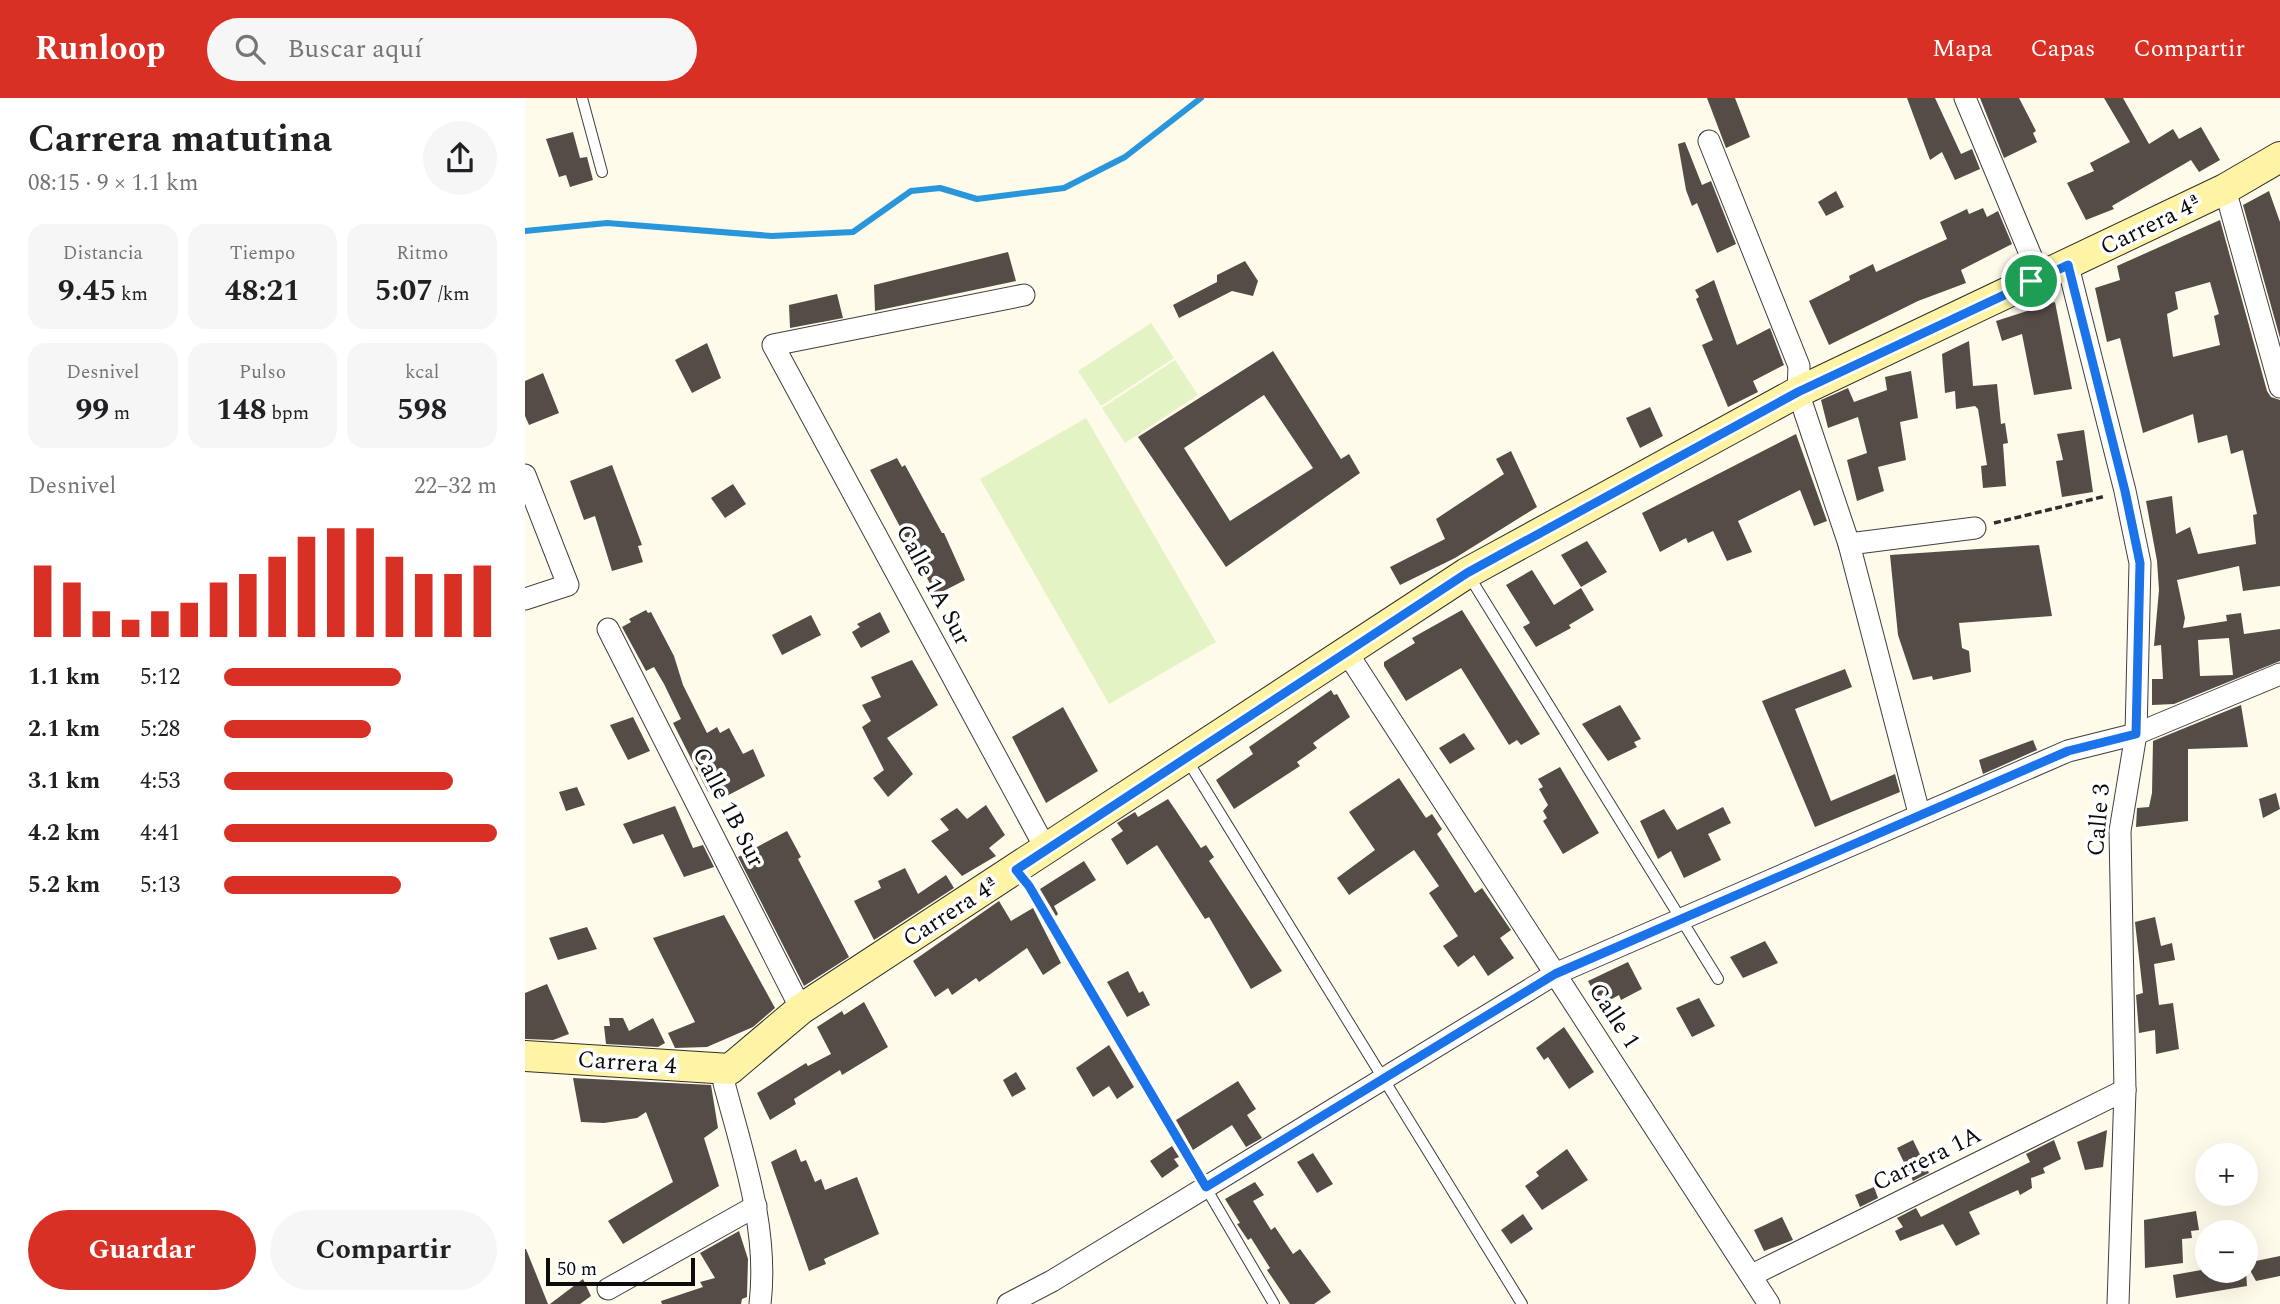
<!DOCTYPE html>
<html lang="es">
<meta charset="utf-8">
<style>
body{margin:0;font-family:Spectral,serif;background:#f6f6f6;color:#202124;height:100vh;display:flex;flex-direction:column;font-size:26px;white-space:nowrap}
*{box-sizing:border-box;margin:0}
p{font-size:23px;color:#757577}
.icon{flex:none;width:38px;height:38px;fill:none;stroke:currentColor;stroke-width:2;stroke-linecap:round;stroke-linejoin:round}
.map{position:relative;flex:1;overflow:hidden}
.sheet{display:flex;flex-direction:column;background:#fff;width:525px}
.sheet>*{flex:none}
.buttons{position:absolute;left:1670px;top:1045px;display:grid;gap:14px}
.buttons a{display:grid;place-items:center;width:63px;height:63px;border-radius:50%;background:#fff;box-shadow:0 7px 28px #0002;font-size:35px}
.scale{position:absolute;left:21px;bottom:18px;width:149px;box-sizing:border-box;padding-left:7px;border:4px solid #0c0c0c;border-top:0;font-size:19px;line-height:24px;white-space:nowrap;color:#0c0c0c;-webkit-text-stroke:5px #fff;paint-order:stroke}
.pin{position:absolute;display:grid;place-items:center;width:60px;height:60px;color:#fff;margin:-30px;border:4px solid #fff;border-radius:50%;box-shadow:0 2px 7px #0007}
.round{display:grid;place-items:center;flex:none;width:74px;height:74px;border-radius:37px;background:#f6f6f6}
.headline{display:flex;align-items:center;justify-content:space-between;height:119px;padding:0 28px}
h1{font-size:38px;font-weight:700;line-height:52px}
.stats{display:grid;grid-template-columns:repeat(3,1fr);gap:10px;height:119px;padding:7px 28px}
.stats div{display:grid;align-content:center;border-radius:18px;background:#f6f6f6;text-align:center}
.stats b{font-size:30px;font-weight:700}
.stats small{font-size:19px;font-weight:400}
.stats p{font-size:19px}
.chart{height:196px;padding:14px 28px}
.chart p{display:flex;justify-content:space-between}
.chart svg{width:100%;height:126px;margin-top:7px;stroke:#d93025;stroke-width:6}
.primary-button{display:flex;gap:14px;margin-top:auto;padding:14px 28px}
.primary-button a{flex:1;height:80px;border-radius:42px;background:#d93025;color:#fff;font-size:28px;font-weight:700;line-height:80px;text-align:center}
.primary-button a+a{background:#f6f6f6;color:#202124}
ul{padding:0 28px;list-style:none;font-size:23px}
li{display:grid;grid-template-columns:112px 84px 1fr;align-items:center;height:52px}
li i{height:18px;border-radius:9px;background:#d93025}
header{display:flex;align-items:center;gap:42px;box-sizing:border-box;height:98px;padding:0 35px;background:#d93025;color:#fff}
header strong{font-size:33px}
nav{display:flex;gap:38px;margin-inline-start:auto;font-size:24px}
.search{width:490px;height:63px;background:#f6f6f6;display:flex;align-items:center;gap:18px;box-sizing:border-box;padding:0 24px;border-radius:38px;color:#757577;font-size:26px}
main{display:flex;flex:1;min-height:0}
.map>svg:first-child{display:block}
.pitch{fill:#e3f3c3}
.lines{fill:none;stroke-linecap:round;stroke-linejoin:round}
.stream{stroke:#2996db;stroke-width:6}
.building{fill:#554c47;fill-rule:evenodd}
.lane-casing{stroke:#3f3f3f;stroke-width:12}
.street-casing{stroke:#3f3f3f;stroke-width:23}
.secondary-casing{stroke:#2e2e2e;stroke-width:32}
.path{stroke:#2e2e2e;stroke-width:3.5;stroke-dasharray:7 3.5;stroke-linecap:butt}
.lane{stroke:#fff;stroke-width:10}
.street{stroke:#fff;stroke-width:21}
.secondary{stroke:#fff4a5;stroke-width:30}
.route-casing{stroke:#fff;stroke-width:14}
.route{stroke:#1a73e8;stroke-width:9}
.labels{text-anchor:middle;dominant-baseline:central;stroke-width:7;stroke-linejoin:round;paint-order:stroke}
.street-label{font-size:24px;fill:#0c0c0c;stroke:#fff}
</style>
<header>
<strong>Runloop</strong>
<div class="search"><svg class="icon" aria-label="search" viewBox="0 0 24 24"><circle cx="10" cy="10" r="6"/><path d="M15 15l6 6"/></svg>Buscar aquí</div>
<nav><a>Mapa</a><a>Capas</a><a>Compartir</a></nav>
</header>
<main>
<section class="sheet">
<div class="headline"><div><h1>Carrera matutina</h1><p>08:15 · 9 × 1.1 km</p></div><a class="round"><svg class="icon" aria-label="share" viewBox="0 0 24 24"><path d="M12 15V3M7 8l5-5 5 5M5 13v7h14v-7"/></svg></a></div>
<div class="stats">
<div><p>Distancia</p><b>9.45<small> km</small></b></div>
<div><p>Tiempo</p><b>48:21</b></div>
<div><p>Ritmo</p><b>5:07<small> /km</small></b></div>
</div>
<div class="stats">
<div><p>Desnivel</p><b>99<small> m</small></b></div>
<div><p>Pulso</p><b>148<small> bpm</small></b></div>
<div><p>kcal</p><b>598</b></div>
</div>
<div class="chart"><p><span>Desnivel</span>22–32 m</p>
<svg viewBox="0 0 160 44" preserveAspectRatio="none"><path d="M5 44V19M15 44V25M25 44V35M35 44V38M45 44V35M55 44V32M65 44V25M75 44V22M85 44V16M95 44V9M105 44V6M115 44V6M125 44V16M135 44V22M145 44V22M155 44V19"/></svg>
</div>
<ul>
<li><b>1.1 km</b>5:12<i style="width:65%"></i></li>
<li><b>2.1 km</b>5:28<i style="width:54%"></i></li>
<li><b>3.1 km</b>4:53<i style="width:84%"></i></li>
<li><b>4.2 km</b>4:41<i style="width:100%"></i></li>
<li><b>5.2 km</b>5:13<i style="width:65%"></i></li>
</ul>
<div class="primary-button"><a>Guardar</a><a>Compartir</a></div>
</section>
<div class="map">
<svg width="1755" height="1206" viewBox="0 0 1755 1206">
<rect width="100%" height="100%" fill="#fffbea"/>
<g class="pitch">
<path d="M626 225 649 260 576 308 553 273Z"/>
<path d="M650 262 673 297 600 345 577 310Z"/>
<path d="M561 320 691 544 584 606 455 381Z"/>
</g>
<g class="lines">
<path class="stream" d="M0 133 82 125 247 138 328 134 386 93 415 90 452 101 539 90 600 59 676 0"/>
</g>
<g class="building">
<path d="M1182 0H1210L1225 39 1201 50Z"/>
<path d="M1382 0H1410L1436 56 1447 51 1455 71 1430 82 1417 54 1405 62Z"/>
<path d="M1455 0H1494L1511 33 1508 35 1512 44 1479 60Z"/>
<path d="M1579 0H1598L1624 46 1648 31 1654 41 1676 29 1695 62 1674 74 1666 62 1587 108 1589 111 1561 122 1542 85 1569 73 1565 65 1605 44Z"/>
<path d="M48 34 55 60 62 59 68 82 45 89 41 77 34 79 21 41Z"/>
<path d="M1160 44 1177 87 1186 83 1211 146 1192 155 1172 105 1167 108 1161 92 1153 46Z"/>
<path d="M1311 93 1319 109 1301 118 1293 104Z"/>
<path d="M1744 93 1755 124V240L1718 107Z"/>
<path d="M1458 110 1462 119 1473 113 1487 146 1436 172 1441 185 1393 203 1304 247 1284 203 1325 182 1324 178 1348 166 1351 174 1422 141 1415 124 1442 111 1444 116Z"/>
<path d="M1695 122 1742 293 1746 299 1755 302V488L1718 493 1714 468 1652 482 1660 520 1658 530 1702 523 1701 517 1716 515 1719 536 1755 531V563L1649 606 1627 607V581H1638L1636 547 1629 548 1634 492 1632 463 1621 403 1647 398 1651 436 1665 429 1673 456 1731 446 1728 417 1732 416 1718 352 1706 356 1702 337 1673 345 1668 316 1618 335 1595 240 1582 244 1570 190 1595 182 1592 168ZM1685 184 1694 216 1689 218 1695 247 1648 259 1642 216 1653 211 1650 194ZM1704 540 1708 577 1675 578 1673 542Z"/>
<path d="M483 154 491 183 350 213 349 187Z"/>
<path d="M720 163 733 183 728 198 707 193 654 220 648 207 692 184V177Z"/>
<path d="M1189 182 1212 247 1245 230 1259 267 1228 283 1233 294 1203 309 1177 247 1188 242 1171 201 1174 199 1170 192Z"/>
<path d="M312 196 318 220 265 230 264 207Z"/>
<path d="M1530 204 1547 291 1509 297 1497 236 1477 243 1471 223Z"/>
<path d="M1444 243 1448 288 1472 286 1476 326 1480 325 1483 345 1478 346 1481 388 1458 390 1456 368 1462 367 1453 311 1450 308 1431 311 1430 293 1420 295 1417 256Z"/>
<path d="M182 245 196 280 167 295 150 262Z"/>
<path d="M748 253 816 361 824 356 835 375 701 469 613 339ZM739 297 788 370 705 423 659 350Z"/>
<path d="M1386 273 1393 320 1375 324 1381 362 1353 369 1359 393 1332 403 1322 362 1342 355 1333 319 1303 330 1296 302 1323 290 1329 304 1362 292 1360 279Z"/>
<path d="M18 275 34 315 4 327 0 318V283Z"/>
<path d="M1125 309 1138 338 1115 350 1101 320Z"/>
<path d="M1559 332 1568 394 1537 399 1531 363 1538 362 1532 336Z"/>
<path d="M1271 336 1302 423 1289 428 1275 392 1213 423 1227 454 1202 463 1188 433 1163 445 1161 440 1135 454 1117 415Z"/>
<path d="M986 353 1012 409 930 460 875 487 865 469 920 441 911 421 979 376 971 361Z"/>
<path d="M372 360 377 369 380 367 417 435H419L440 482 411 497 345 372Z"/>
<path d="M87 367 117 447 113 448 118 464 87 473 70 418 59 422 45 383Z"/>
<path d="M208 386 221 406 200 420 186 400Z"/>
<path d="M1062 443 1082 474 1056 489 1036 457Z"/>
<path d="M1514 447 1527 518 1434 525 1437 550 1444 553 1446 574 1408 582 1407 578 1388 582 1373 537 1365 457Z"/>
<path d="M1007 472 1029 507 1056 490 1069 512 1044 527 1046 530 1011 549 998 529 1005 525 981 487Z"/>
<path d="M121 512 123 515 126 514 149 558 158 587 182 635 192 629 195 635 204 630 218 656 228 651 240 678 194 702 189 691 183 694 148 625 156 621 139 586 129 569 121 573 97 529 106 524 104 521Z"/>
<path d="M937 512 1015 636 996 647 992 642 984 647 936 570 881 603 859 568V564L890 545 887 540Z"/>
<path d="M355 514 365 534 336 550 327 534 335 529 332 526Z"/>
<path d="M286 517 296 537 257 557 247 537Z"/>
<path d="M387 562 413 607 362 640 388 676 363 699 348 680 359 672 337 629 346 623 337 607 356 599 346 579Z"/>
<path d="M1320 571 1327 589 1270 611 1306 703 1370 676 1375 694 1290 729 1237 603Z"/>
<path d="M806 592 809 597 812 596 825 619 788 645 792 650 772 664 775 668 709 711 691 682 728 656 724 649Z"/>
<path d="M1095 607 1116 641 1109 644 1112 649 1083 663 1057 626Z"/>
<path d="M1716 607 1723 649 1663 651V723L1611 729 1612 710 1624 709 1627 695 1628 643Z"/>
<path d="M538 609 573 673 521 705 487 639Z"/>
<path d="M108 619 125 653 103 662 85 627Z"/>
<path d="M939 635 950 651 925 666 914 650Z"/>
<path d="M1508 642 1512 652 1458 676 1454 662Z"/>
<path d="M1035 669 1074 735 1038 756 1018 723 1022 720 1018 713 1023 707 1014 691 1018 689 1013 681Z"/>
<path d="M874 680 901 720 907 716 917 731 912 736 950 795 957 790 986 832 975 840 989 860 963 878 949 857 933 869 918 848 933 838 904 795 914 788 889 752 824 797 812 780 850 752 824 714Z"/>
<path d="M52 689 60 707 41 713 34 694Z"/>
<path d="M1751 695 1755 711 1738 720 1734 701Z"/>
<path d="M643 701 676 750 681 747 689 759 684 763 757 873 726 891 684 819 680 821 632 747 602 767 586 741 598 733 592 725 610 714 613 719Z"/>
<path d="M461 707 480 737 464 750 471 758 437 778 406 743 424 732 415 721 432 710 442 721Z"/>
<path d="M150 708 168 750 178 747 189 769 159 779 138 736 108 746 98 726Z"/>
<path d="M1198 709 1206 725 1183 736 1196 762 1159 780 1146 753 1133 761 1115 723 1139 711 1152 732Z"/>
<path d="M262 733 276 759 273 761 324 859 279 888 213 759Z"/>
<path d="M559 763 571 782 529 808 533 816 531 818 515 791Z"/>
<path d="M380 770 393 796 421 777 429 790 349 842 329 803 356 790 353 783Z"/>
<path d="M474 803 486 823 508 810 536 865 518 877 502 850 454 884 451 880 427 897 423 890 410 899 388 863Z"/>
<path d="M199 817 250 910 228 929 182 949 150 950 143 935 170 924 128 840Z"/>
<path d="M1630 819 1636 848 1647 845 1650 862 1629 866 1634 907 1648 905 1654 951 1631 956 1630 932 1614 935 1611 897 1618 895 1610 824Z"/>
<path d="M62 829 72 851 33 862 24 840Z"/>
<path d="M1240 843 1253 865 1218 880 1205 859Z"/>
<path d="M1103 864 1117 891 1096 902 1094 897 1076 907 1063 883Z"/>
<path d="M603 873 614 895 618 893 625 907 602 919 582 884Z"/>
<path d="M22 886 44 936 28 942 0 941V895Z"/>
<path d="M1174 900 1190 928 1167 939 1151 910Z"/>
<path d="M339 904 363 949 317 977 315 972 269 1001 271 1006 245 1022 232 995 281 965 283 968 306 956 292 929 317 913 319 917Z"/>
<path d="M84 920H98L104 933 128 920 140 945 133 949 81 946 79 928H85Z"/>
<path d="M1039 929 1069 974 1044 991 1023 959 1019 962 1011 950Z"/>
<path d="M584 947 609 989 592 1001 584 988 568 999 551 970Z"/>
<path d="M491 974 501 991 487 999 478 982Z"/>
<path d="M48 980 186 987 193 1030 179 1040 194 1088 98 1146 83 1123 148 1084 121 1014 112 1020 79 1025 56 1024Z"/>
<path d="M713 983 731 1011 722 1017 737 1040 721 1049 707 1027 668 1052 651 1022Z"/>
<path d="M1582 1032 1578 1069 1560 1072 1552 1044Z"/>
<path d="M1388 1042 1404 1075 1388 1083 1372 1050Z"/>
<path d="M1529 1042 1536 1061 1518 1070 1520 1075 1506 1080 1507 1090 1495 1097 1493 1092 1444 1114 1455 1136 1431 1148 1418 1126 1375 1143 1370 1133 1378 1129 1372 1120 1391 1110 1396 1119 1505 1064 1501 1056Z"/>
<path d="M647 1048 654 1059 649 1061 654 1068 637 1080 625 1063Z"/>
<path d="M271 1051 276 1064 281 1062 290 1084 296 1081 300 1092 332 1079 354 1136 299 1161 301 1166 284 1173 246 1064Z"/>
<path d="M1042 1051 1063 1082 1017 1112 1000 1088 1014 1078 1011 1074Z"/>
<path d="M788 1055 808 1086 792 1095 772 1064Z"/>
<path d="M730 1084 739 1097 728 1103 746 1132 750 1129 768 1156 775 1151 806 1194 789 1206H765L742 1172 745 1170 726 1140 723 1142 712 1126 715 1125 700 1101Z"/>
<path d="M1349 1089 1353 1100 1335 1109 1330 1097Z"/>
<path d="M1671 1113 1674 1132 1666 1133 1667 1140 1657 1141 1658 1165 1620 1170 1619 1122Z"/>
<path d="M998 1116 1008 1131 986 1146 976 1132Z"/>
<path d="M1257 1119 1268 1142 1239 1153 1229 1132Z"/>
<path d="M214 1133 223 1161 222 1199 217 1201 216 1206H137L136 1203 178 1189 175 1184 190 1180 175 1155Z"/>
<path d="M0 1151H1L23 1206H0Z"/>
<path d="M1755 1158V1178L1731 1183 1721 1165Z"/>
<path d="M1682 1171 1721 1172 1722 1188 1651 1200 1648 1177Z"/>
<path d="M58 1181 66 1198 55 1206H25Z"/>
</g>
<g class="lines">
<g class="lane-casing">
<g id="lane">
<path d="M57 0 77 74"/>
<path d="M944 478 1193 881"/>
<path d="M661 660 997 1206"/>
<path d="M491 772 504 788 749 1206"/>
</g>
</g>
<g class="street-casing">
<g id="street">
<path d="M1440 0 1506 158V183"/>
<path d="M1184 43 1274 268 1273 294 1324 446 1394 715"/>
<path d="M1700 91 1755 289"/>
<path d="M1543 168 1600 393 1615 465 1611 636 1595 733 1600 992 1593 1206"/>
<path d="M499 197 248 247 522 753"/>
<path d="M0 377 43 487 0 501"/>
<path d="M1324 446 1450 430"/>
<path d="M83 531 276 911"/>
<path d="M821 553 1244 1206"/>
<path d="M205 971 199 985C218 1057 244 1131 235 1206"/>
<path d="M1227 1177 1600 992"/>
<path d="M83 1191 231 1108"/>
<path d="M483 1206 527 1183 1030 876 1543 653 1611 636 1755 576"/>
</g>
</g>
<g class="secondary-casing">
<path id="secondary" d="M0 958 205 971 276 911 942 475 1273 294 1700 91 1755 59"/>
</g>
<path class="path" d="M1469 425 1581 398"/>
<use href="#lane" class="lane"/>
<use href="#street" class="street"/>
<use href="#secondary" class="secondary"/>
</g>
<g class="lines">
<g class="route-casing">
<path id="route" d="M1543 167 1600 393 1615 465 1611 636 1543 653 1030 876 681 1089 504 788 491 772 942 475 1273 294Z"/>
</g>
<use href="#route" class="route"/>
</g>
<g class="labels">
<g class="street-label">
<text transform="translate(1626 127) rotate(-26)">Carrera 4ª</text>
<text transform="translate(408 487) rotate(62)">Calle 1A Sur</text>
<text transform="translate(203 709) rotate(63)">Calle 1B Sur</text>
<text transform="translate(1574 722) rotate(-85)">Calle 3</text>
<text transform="translate(426 814) rotate(-33)">Carrera 4ª</text>
<text transform="translate(1089 918) rotate(57)">Calle 1</text>
<text transform="translate(102 965) rotate(4)">Carrera 4</text>
<text transform="translate(1402 1061) rotate(-26)">Carrera 1A</text>
</g>
</g>
</svg>
<div class="buttons">
<a>+</a>
<a>−</a>
</div>
<div class="scale">50 m</div>
<div class="pin" style="left:1506px;top:183px;background:#1e9e55"><svg class="icon" aria-label="arrive" viewBox="0 0 24 24"><path d="M6 21V4h12l-3 4 3 4H6"/></svg></div>
</div>
</main>
